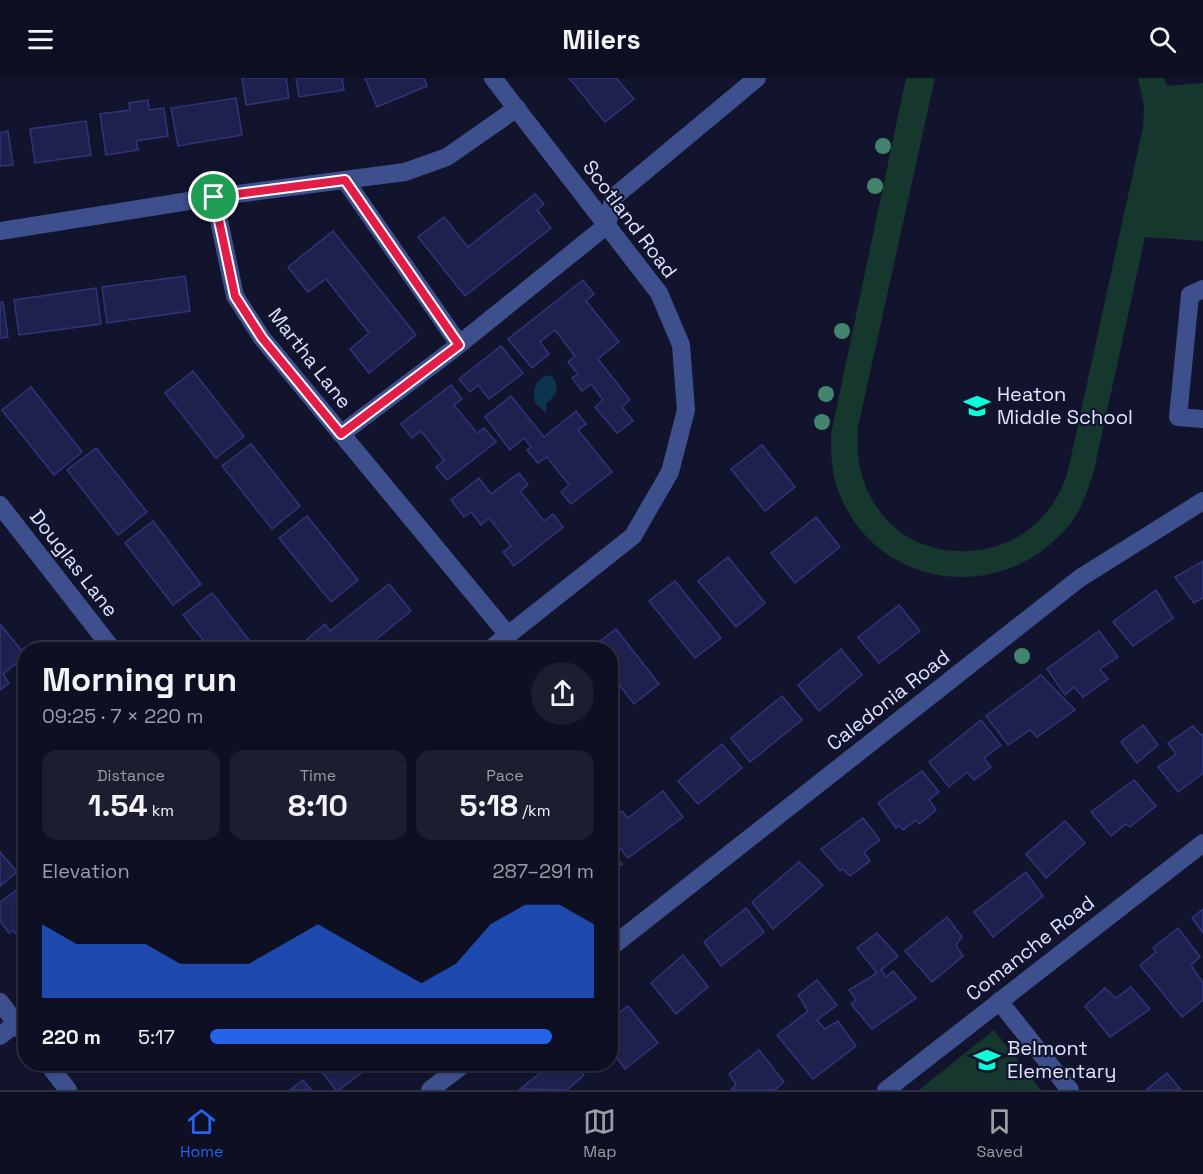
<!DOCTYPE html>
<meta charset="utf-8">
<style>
body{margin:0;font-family:"Space Grotesk",sans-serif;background:#1c1d2f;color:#f1f3f6;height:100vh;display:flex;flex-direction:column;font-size:22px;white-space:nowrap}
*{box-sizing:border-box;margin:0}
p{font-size:20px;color:#9b9ca5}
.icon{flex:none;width:33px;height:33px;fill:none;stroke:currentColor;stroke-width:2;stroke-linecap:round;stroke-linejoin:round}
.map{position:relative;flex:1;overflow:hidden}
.sheet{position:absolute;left:18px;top:564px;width:600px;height:429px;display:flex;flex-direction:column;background:#0e0f22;border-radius:24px;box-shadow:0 2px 4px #0004,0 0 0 2px #2e2f40}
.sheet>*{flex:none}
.pin{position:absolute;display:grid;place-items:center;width:51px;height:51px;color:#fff;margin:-26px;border:3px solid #fff;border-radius:50%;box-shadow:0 2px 6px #0007}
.round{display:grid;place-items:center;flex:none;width:63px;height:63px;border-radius:32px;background:#1c1d2f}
.headline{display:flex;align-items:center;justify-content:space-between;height:102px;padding:0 24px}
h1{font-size:33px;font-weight:700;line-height:45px}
.figures{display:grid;grid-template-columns:repeat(3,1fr);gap:9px;height:102px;padding:6px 24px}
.figures div{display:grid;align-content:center;border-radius:15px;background:#1c1d2f;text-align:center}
.figures b{font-size:30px;font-weight:700}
.figures small{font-size:16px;font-weight:400}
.figures p{font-size:16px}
.chart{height:168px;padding:12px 24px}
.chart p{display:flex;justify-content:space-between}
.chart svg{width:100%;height:108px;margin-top:6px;fill:#2563eb;opacity:.7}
ul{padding:0 24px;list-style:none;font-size:20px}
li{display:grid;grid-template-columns:96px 72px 1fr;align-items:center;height:45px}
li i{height:15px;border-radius:8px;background:#2563eb}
header{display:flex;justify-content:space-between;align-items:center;height:78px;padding:0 24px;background:#0e0f22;font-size:27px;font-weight:700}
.tabs{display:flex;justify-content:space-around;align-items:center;height:84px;border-top:2px solid #2e2f40;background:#0e0f22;font-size:16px;color:#9b9ca5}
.tabs a{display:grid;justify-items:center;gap:3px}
.tabs .on{color:#2563eb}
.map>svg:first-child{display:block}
.green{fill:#15372d}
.water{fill:#0c344c}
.building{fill:#1e214e;stroke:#30357a;stroke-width:1.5}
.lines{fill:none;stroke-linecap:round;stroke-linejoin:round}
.minor{stroke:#3d4f8c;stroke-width:18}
.tree{fill:#41856e}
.route-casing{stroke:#fff;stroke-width:12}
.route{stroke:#e11d48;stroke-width:8}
.labels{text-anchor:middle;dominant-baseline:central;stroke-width:4.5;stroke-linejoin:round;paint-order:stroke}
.street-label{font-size:20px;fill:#dee3ff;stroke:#12142d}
.poi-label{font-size:20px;fill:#dee3ff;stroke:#12142d;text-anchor:start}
</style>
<header><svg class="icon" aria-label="menu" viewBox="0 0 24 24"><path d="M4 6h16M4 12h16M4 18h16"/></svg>Milers<svg class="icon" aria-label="search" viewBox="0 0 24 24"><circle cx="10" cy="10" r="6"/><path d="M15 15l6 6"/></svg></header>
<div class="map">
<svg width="1203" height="1012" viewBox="0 0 1203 1012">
<rect width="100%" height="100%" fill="#12142d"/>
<g class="green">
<path d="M906 0H935L858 349C855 386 864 420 891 446 932 486 1008 481 1044 437 1055 425 1061 412 1067 397L1143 49 1144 28 1138 0H1164L1167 8 1203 5V163L1145 159 1093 397C1087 414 1081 432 1070 446 1002 531 869 511 836 406 831 389 831 372 831 356Z"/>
<path d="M994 952 1041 1012H919Z"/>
</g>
<path class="water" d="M547 297 553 299 557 308 555 317 546 326V335L535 325C532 313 535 302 547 297Z"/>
<g class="building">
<path d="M242 0H286L289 20 246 27Z"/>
<path d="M296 0H342L344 12 299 19Z"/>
<path d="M365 0H424L427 8 377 29Z"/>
<path d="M569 0H616L634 21 605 44Z"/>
<path d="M236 20 242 57 178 68 171 30Z"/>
<path d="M148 22 149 32 164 30 168 58 136 63 138 72 106 77 100 36 130 32 129 25Z"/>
<path d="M86 43 91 77 35 85 30 51Z"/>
<path d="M8 53 13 87 0 88V55Z"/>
<path d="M535 116 544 126 537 132 551 150 465 218 418 159 444 139 468 169Z"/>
<path d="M333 153 416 257 369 295 350 271 369 255 326 201 308 214 288 189Z"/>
<path d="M185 198 190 233 107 245 102 209Z"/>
<path d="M583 202 594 216 586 223 619 264 598 281 630 322 622 329 633 343 617 355 595 329 603 322 591 306 582 313 572 300 578 296 568 284 575 278 555 252 540 264 549 276 532 290 508 261Z"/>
<path d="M96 210 101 246 19 257 14 222Z"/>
<path d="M0 224H3L8 259 0 260Z"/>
<path d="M501 268 523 295 489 321 478 307 470 314 459 301Z"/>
<path d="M193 293 244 358 216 380 165 315Z"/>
<path d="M451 307 462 321 454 327 477 355 484 350 496 364 447 402 436 389 444 382 421 353 412 360 401 346Z"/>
<path d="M31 309 82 374 54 397 2 332Z"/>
<path d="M511 318 544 359 576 333 586 346 578 352 612 394 571 426 561 414 569 407 547 379 538 385 527 372 531 369 524 360 510 372 485 339Z"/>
<path d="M251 366 300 428 272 451 222 388Z"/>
<path d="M762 367 795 409 765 433 731 391Z"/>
<path d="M96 370 147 434 118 457 67 392Z"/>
<path d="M519 395 528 407 520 413 544 443 553 436 563 449 514 488 503 474 511 468 489 440 481 447 471 434 464 439 451 422 479 400 491 416Z"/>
<path d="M307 438 358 502 331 524 279 460Z"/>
<path d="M816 439 840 469 795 505 771 475Z"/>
<path d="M153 443 201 506 173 527 125 465Z"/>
<path d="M728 479 765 525 736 549 698 503Z"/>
<path d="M1203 483V520L1194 525 1175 499Z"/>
<path d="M675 503 721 560 695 580 649 523Z"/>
<path d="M389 506 411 533 363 572H316L307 561 325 546 330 553Z"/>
<path d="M1156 512 1173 540 1133 568 1113 544Z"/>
<path d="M212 515 257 572H211L183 537Z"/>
<path d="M899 527 920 553 879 585 858 559Z"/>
<path d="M0 546 26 578 3 596 9 605 0 612Z"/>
<path d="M616 551 659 606 634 626 610 595V572L591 570Z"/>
<path d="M1099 553 1118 579 1100 591 1108 601 1083 619 1074 609 1065 617 1047 591Z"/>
<path d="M841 571 862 597 819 633 798 607Z"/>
<path d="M1041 597 1075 632 1037 659 1030 652 1008 667 986 638Z"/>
<path d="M782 618 802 642 750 684 731 660Z"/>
<path d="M981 642 1001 667 984 680 991 689 974 702 967 694 949 709 929 684Z"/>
<path d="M1143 647 1158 667 1137 685 1121 664Z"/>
<path d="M1193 648 1201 657 1203 656V695L1178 714 1158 689 1176 676 1168 665Z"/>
<path d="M722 666 742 690 698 726 678 703Z"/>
<path d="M922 693 939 714 929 722 936 732 919 746 916 742 903 752 899 747 896 750 878 725Z"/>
<path d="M1134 702 1156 728 1130 749 1126 746 1111 758 1091 734Z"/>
<path d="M663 713 683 739 628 780 610 758V742L622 733 628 740Z"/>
<path d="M863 740 880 762 864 774 870 783 850 798 843 791 840 793 821 771Z"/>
<path d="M1065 743 1085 765 1046 800 1026 776Z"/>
<path d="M610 772 622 786 610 794Z"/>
<path d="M0 774 17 794 0 808Z"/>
<path d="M799 784 823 807 773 851 752 824Z"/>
<path d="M1026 794 1043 818 993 859 974 834Z"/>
<path d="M26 805V869L13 852 9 855 0 843V824Z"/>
<path d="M746 830 764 854 721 888 704 864Z"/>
<path d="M1203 831V855L1192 840Z"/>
<path d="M947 839 962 859 956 867 963 878 932 904 905 873Z"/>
<path d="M1178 850 1200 879 1191 887 1203 905V922L1182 939 1140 887 1156 874 1153 870Z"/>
<path d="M877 855 898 878 881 892 886 899 893 893 916 920 872 951 851 926 856 922 849 912 877 895 857 870Z"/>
<path d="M683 877 708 909 676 936 651 905Z"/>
<path d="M817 902 837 927 817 942 825 951 838 943 856 968 813 1001 777 957 808 933 798 917Z"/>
<path d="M1131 909 1150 931 1110 959 1085 928 1105 910 1116 920Z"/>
<path d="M628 928 658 965 625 991 614 976 610 978V941Z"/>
<path d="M759 972 784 1004 775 1012H731L736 1007 729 996Z"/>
<path d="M323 986H373L339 1012H336L318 989Z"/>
<path d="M552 986H575L584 997 567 1012 520 1011Z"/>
<path d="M1167 995 1181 1012H1146Z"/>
<path d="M303 1002 311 1012H290Z"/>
</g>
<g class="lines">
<g class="minor">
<path d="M345 102 459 266"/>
<path d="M214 119 235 218 262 260 508 557"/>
<path d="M0 153 214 119 405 94 447 79 517 30"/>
<path d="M1203 211 1190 217 1178 339 1203 341"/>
<path d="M341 356 451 273 607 147 614 119 757 0"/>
<path d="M0 427 113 572"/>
<path d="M489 572 633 458 670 394 686 332 681 267 659 215 493 0"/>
<path d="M610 870 1080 500 1203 423"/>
<path d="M999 923 1070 1012"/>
<path d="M0 924 26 958"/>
<path d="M0 958 24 939"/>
<path d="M48 986 68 1012"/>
<path d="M430 1012 464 986"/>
<path d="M886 1012 1203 765"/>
</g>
</g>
<g class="tree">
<circle cx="883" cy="68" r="8"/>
<circle cx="875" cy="108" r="8"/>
<circle cx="842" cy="253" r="8"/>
<circle cx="826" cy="316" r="8"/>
<circle cx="822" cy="344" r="8"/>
<circle cx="1022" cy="578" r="8"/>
</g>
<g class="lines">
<g class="route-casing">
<path id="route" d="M345 102 459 267 341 356 262 260 235 218 214 119Z"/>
</g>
<use href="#route" class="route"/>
</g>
<defs>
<g id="school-bare" transform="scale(2.07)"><path d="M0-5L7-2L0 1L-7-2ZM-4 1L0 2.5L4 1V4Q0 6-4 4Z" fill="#0bfed7" stroke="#12142d" stroke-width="2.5" paint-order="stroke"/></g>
</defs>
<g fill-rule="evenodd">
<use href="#school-bare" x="977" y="328"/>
<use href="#school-bare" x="987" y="982"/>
</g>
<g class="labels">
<g class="street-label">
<text transform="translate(630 141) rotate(53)">Scotland Road</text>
<text transform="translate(310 280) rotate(52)">Martha Lane</text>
<text transform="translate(74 485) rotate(52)">Douglas Lane</text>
<text transform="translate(888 622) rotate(-38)">Caledonia Road</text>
<text transform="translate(1030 870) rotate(-38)">Comanche Road</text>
</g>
<g class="poi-label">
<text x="997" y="316">Heaton<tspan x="997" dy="23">Middle School</tspan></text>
<text x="1007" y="970">Belmont<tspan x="1007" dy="23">Elementary</tspan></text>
</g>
</g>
</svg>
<div class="pin" style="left:214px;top:119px;background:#1e9e55"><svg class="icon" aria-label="arrive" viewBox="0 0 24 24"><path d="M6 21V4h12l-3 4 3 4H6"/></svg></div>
<section class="sheet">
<div class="headline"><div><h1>Morning run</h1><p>09:25 · 7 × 220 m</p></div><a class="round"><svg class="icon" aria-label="share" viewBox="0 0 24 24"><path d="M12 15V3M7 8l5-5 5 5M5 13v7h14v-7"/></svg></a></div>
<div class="figures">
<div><p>Distance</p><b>1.54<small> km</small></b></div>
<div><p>Time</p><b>8:10</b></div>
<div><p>Pace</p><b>5:18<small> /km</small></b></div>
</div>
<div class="chart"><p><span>Elevation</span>287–291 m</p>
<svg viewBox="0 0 160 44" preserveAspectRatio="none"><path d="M0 44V14L10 22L20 22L30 22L40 30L50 30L60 30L70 22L80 14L90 22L100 30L110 38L120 30L130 14L140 6L150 6L160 14V44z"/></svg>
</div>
<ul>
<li><b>220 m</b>5:17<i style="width:89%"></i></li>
</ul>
</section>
</div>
<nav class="tabs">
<a class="on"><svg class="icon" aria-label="home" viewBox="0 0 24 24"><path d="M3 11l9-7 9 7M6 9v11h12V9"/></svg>Home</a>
<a><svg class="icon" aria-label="map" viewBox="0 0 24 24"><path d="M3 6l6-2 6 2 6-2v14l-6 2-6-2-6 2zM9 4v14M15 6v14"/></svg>Map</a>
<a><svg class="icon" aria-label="saved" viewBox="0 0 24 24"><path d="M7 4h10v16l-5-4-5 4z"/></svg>Saved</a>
</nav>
